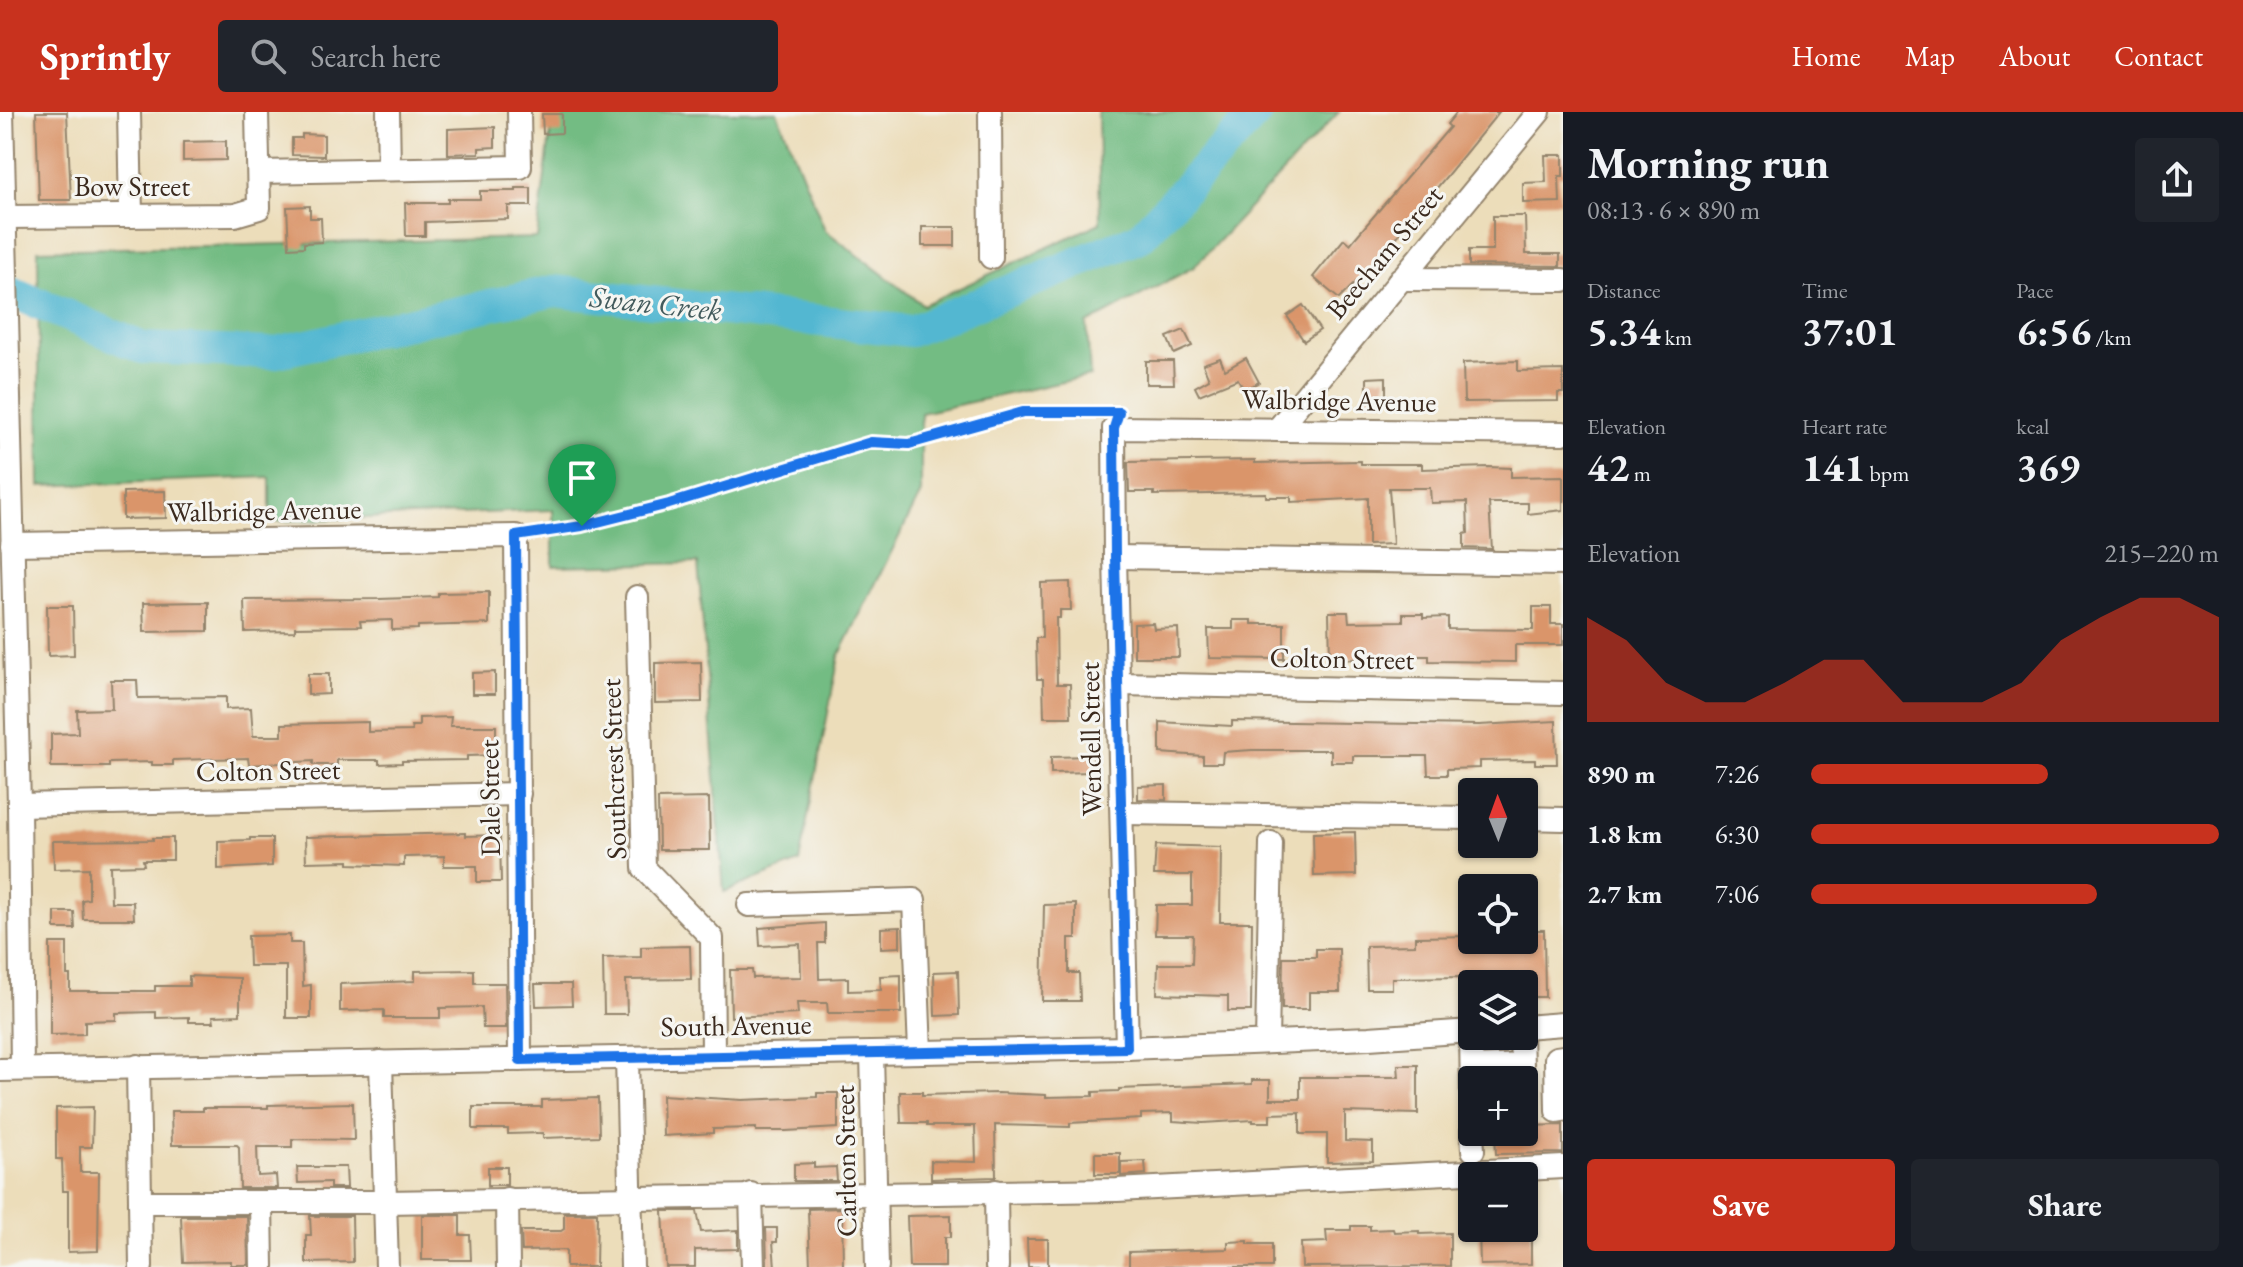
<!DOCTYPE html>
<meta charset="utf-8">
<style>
body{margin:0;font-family:"EB Garamond",serif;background:#20242c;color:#f1f3f6;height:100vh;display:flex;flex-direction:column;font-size:30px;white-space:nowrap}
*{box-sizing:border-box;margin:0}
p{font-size:26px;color:#9ea1a6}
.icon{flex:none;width:44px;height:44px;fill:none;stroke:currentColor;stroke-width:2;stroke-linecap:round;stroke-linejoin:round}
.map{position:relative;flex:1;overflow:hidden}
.panel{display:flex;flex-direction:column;background:#171b24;width:680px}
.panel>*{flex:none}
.needle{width:52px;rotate:359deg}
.tools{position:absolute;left:1458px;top:666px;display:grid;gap:16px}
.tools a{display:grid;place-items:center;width:80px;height:80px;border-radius:8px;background:#171b24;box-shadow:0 2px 6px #0004;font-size:40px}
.pin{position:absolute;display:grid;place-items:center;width:68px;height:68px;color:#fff;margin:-82px -34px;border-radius:50% 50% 50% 0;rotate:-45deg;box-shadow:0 0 8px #0007}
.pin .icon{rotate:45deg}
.round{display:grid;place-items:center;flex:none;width:84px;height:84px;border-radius:8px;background:#20242c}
.overview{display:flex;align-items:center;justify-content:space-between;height:136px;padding:0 24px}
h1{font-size:44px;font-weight:700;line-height:60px}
.metrics{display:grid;grid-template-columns:repeat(3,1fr);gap:12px;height:136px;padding:8px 24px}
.metrics div{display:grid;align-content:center}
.metrics b{font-size:40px;font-weight:700}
.metrics small{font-size:22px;font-weight:400}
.metrics p{font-size:22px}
.chart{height:224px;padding:16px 24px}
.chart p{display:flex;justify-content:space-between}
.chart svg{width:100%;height:144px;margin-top:8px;fill:#c8321e;opacity:.7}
.button{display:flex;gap:16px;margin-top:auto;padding:16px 24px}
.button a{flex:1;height:92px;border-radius:8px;background:#c8321e;color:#fff;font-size:32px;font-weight:700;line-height:92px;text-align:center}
.button a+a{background:#20242c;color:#f1f3f6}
ul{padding:0 24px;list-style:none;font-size:26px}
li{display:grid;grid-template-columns:128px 96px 1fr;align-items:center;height:60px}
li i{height:20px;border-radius:10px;background:#c8321e}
header{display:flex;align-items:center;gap:48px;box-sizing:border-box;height:112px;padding:0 40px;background:#c8321e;color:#fff}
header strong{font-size:38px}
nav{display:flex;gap:44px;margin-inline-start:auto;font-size:28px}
.search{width:560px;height:72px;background:#20242c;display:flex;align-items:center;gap:20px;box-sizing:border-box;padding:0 28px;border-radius:8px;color:#9ea1a6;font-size:30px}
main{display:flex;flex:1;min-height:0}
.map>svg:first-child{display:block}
.forest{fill:#73bc83;stroke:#577350;stroke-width:2}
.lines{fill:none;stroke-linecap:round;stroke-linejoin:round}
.river{stroke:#53b7d1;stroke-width:32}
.building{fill:#da956b}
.minor-casing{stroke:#94846c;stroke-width:26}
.path{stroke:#94846c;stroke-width:3;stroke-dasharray:2 6;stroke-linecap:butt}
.minor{stroke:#fff;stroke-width:22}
.route-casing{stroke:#fff;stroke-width:16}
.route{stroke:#1a73e8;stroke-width:10}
.labels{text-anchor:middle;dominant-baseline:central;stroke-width:6;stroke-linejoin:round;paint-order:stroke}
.street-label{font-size:28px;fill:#3b2a1e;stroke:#f6f6f2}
.water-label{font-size:30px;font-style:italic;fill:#435b5d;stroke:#f6f6f2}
</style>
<header>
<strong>Sprintly</strong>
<div class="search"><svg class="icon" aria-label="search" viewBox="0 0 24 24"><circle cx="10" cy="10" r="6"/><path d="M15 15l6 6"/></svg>Search here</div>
<nav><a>Home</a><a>Map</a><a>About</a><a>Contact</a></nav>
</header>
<main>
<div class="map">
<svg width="1563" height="1155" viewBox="0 0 1563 1155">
<rect width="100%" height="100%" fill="#f6f6f2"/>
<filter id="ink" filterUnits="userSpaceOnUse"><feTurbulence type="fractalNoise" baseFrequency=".0125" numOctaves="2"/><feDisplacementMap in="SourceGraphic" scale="16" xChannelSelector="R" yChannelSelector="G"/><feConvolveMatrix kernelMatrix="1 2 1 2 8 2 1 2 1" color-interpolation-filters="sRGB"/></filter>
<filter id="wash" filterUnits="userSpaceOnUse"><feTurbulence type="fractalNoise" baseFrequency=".006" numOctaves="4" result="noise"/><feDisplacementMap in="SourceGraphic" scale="32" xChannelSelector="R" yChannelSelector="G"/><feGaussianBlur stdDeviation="1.8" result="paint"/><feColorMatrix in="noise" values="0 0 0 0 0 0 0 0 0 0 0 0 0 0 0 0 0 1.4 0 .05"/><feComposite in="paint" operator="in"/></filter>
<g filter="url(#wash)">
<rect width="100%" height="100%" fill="#ecddba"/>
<path class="forest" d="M553 0H777L825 118 923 193 1100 111 1098 0H1339L1194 155 1087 212 1090 264 921 301V381L839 544 799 750 724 780 698 451 553 454V398L270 410V365L40 374 38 138 537 126Z"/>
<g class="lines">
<path class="river" d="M0 175 143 236 272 241 554 179 911 219 1140 125 1257 0"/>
</g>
<g id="blocks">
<g class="building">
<path d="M36 0H67L71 88H39Z"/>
<path d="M1457 0H1499L1378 148 1339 187 1313 165 1344 127 1350 132 1450 15 1447 12Z"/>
<path d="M542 2H562V21L543 22Z"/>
<path d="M495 15V35L479 36V41L448 42V17Z"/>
<path d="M302 22 324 23V44L292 43V26H302Z"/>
<path d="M226 29V48L183 49V30Z"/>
<path d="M1545 43H1563V64H1559L1560 90 1523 91V71L1546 70Z"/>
<path d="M516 76H531V94H508V107L425 110V124H406L405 91H448V87H480V79H516Z"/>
<path d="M310 94V106H321L322 130 304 131V135L289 136 287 95Z"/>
<path d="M1493 104H1525L1526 142H1560V154L1469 153V138H1493Z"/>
<rect x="922" y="115" width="33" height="19"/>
<path d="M1303 193 1320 218 1304 229 1287 204Z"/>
<path d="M1184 218 1192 234 1174 242 1167 225Z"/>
<path d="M1220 246 1225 258 1246 246 1259 270 1244 278 1238 267 1199 283 1195 275 1209 267 1203 252Z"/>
<path d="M1146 249H1173L1174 272H1146Z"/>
<path d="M1518 249V259L1563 258V281H1558V289L1464 290 1463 251Z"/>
<path d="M1386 265V289H1367V266Z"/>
<path d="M1255 348V351L1361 349V352H1422V357L1489 355 1511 356V365L1563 364V398L1528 402V391H1489L1492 437 1464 436V422L1468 421 1467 390 1431 391 1430 376H1389L1393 432 1368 433V386L1291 390V385H1266V381L1154 383V380H1129L1128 350Z"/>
<path d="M165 379 166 406 123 407V380Z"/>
<path d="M1070 470 1071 498H1060V506H1056L1057 572H1070L1071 605H1044L1043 567H1037L1036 526H1042L1041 471Z"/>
<path d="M489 480V512L418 514V517L392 518V508L360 509 361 514 295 515V519L245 520 244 488 379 487 438 485V481Z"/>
<path d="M208 490V519L144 520 143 491Z"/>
<path d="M47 494H73L74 543 48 544Z"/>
<path d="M1533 495H1551V512H1563V533H1515V550L1429 549V544H1398V550H1379V545L1330 549 1329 500H1348L1349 510 1403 509V502H1423V506L1448 505V517L1533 518Z"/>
<path d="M1233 508H1252V512H1284V547L1209 546 1208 517H1233Z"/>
<path d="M1153 511 1154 517 1178 516 1179 545H1134V512Z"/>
<path d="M701 550 702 590 655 591V551Z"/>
<path d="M495 560V582H472V561Z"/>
<path d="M308 562H329V582L308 583Z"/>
<path d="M111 568H137L138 586 226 585V597L251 596 253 624H282V612L368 610V620L412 619 411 614H419V606L451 605 450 614H496V643L467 644V648L402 649V651L379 652V648H337V653H313V649L249 653 248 646 173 648V653H152V650L109 651V655H51V622L78 621 77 598 112 597Z"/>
<path d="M1232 609 1479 613 1556 609 1557 652H1535V648L1480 649V656L1447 657V663H1428L1427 644H1353V650H1331V638H1252L1223 640 1222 651H1203V644L1160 641V610L1232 614Z"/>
<path d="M1093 644V660L1051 661V645Z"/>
<path d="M1166 673V688L1138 687V674Z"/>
<path d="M709 686 710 738H659L658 687Z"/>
<path d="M1355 720 1356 763 1314 764 1313 721Z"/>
<path d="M465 721V724L500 723 501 770H477V754H444V744L404 745V754L349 752V749L306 750 305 725Z"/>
<path d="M153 726H173V748H143L144 753 110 754 111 790H133L134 807H83L82 788 89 787V756L54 757 53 729 153 728Z"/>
<path d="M250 726H272V754L218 757V729L250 728Z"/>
<path d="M1156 733 1221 735 1220 810H1252L1251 899H1228V884L1157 882 1158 852H1192L1193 823H1155L1156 793H1192V763H1154Z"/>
<path d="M1076 792V826H1069V861H1079L1080 889H1042L1044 793Z"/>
<path d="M55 800H74L75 817H55Z"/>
<path d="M825 811V831H818L819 867 848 866V879L881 878 880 864 901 863V901H828L827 891H797L798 902 731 905 730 858H752L753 866 801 865 800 832 760 834 759 816Z"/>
<path d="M900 815V835L881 836V816Z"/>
<path d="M1524 818H1544L1545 885H1524V872L1522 871 1463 872V865L1392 866V877H1367L1366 834 1415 833V825L1472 824V828L1481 829H1521L1524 828Z"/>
<path d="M290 823V831H302L303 874 311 873V906H286V854H249L248 824Z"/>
<path d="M50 831H67V863H70V879H155V874H189V864L240 866V903L213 904 214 910H189V905L156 906V900L116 901V908L85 909V922L50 923Z"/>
<path d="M690 834 691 867 626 868 627 902H604L603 846 641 845V835Z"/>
<path d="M1316 837H1339L1340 880H1309V897H1282L1283 845H1316Z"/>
<path d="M474 858V871H505L506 916H483L482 895 440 896V906H384V898L340 899V872L415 869V859Z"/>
<path d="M958 859 959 903 935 904 934 860Z"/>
<path d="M535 872H571L572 893 536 894Z"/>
<path d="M1398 953H1418V1002L1345 1000V1029L1373 1030V1049L1327 1050V1022H1300V1001L1270 1002V1010H1253V1008L1203 1011 1173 1009V1001L1141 1002V1007L1070 1011V1015L995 1013 996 1065 931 1067V1049L976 1050 975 1014H927V1011H901L900 980H922V983L998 981 1046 983V985L1093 984V980L1119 979V977L1252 972V968H1270V987H1300V965H1399Z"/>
<path d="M817 981H838V1016L786 1019H756V1016L713 1017V1021L663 1024 662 983 742 988 817 985Z"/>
<path d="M598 986 599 1024 543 1026V1021L508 1022V1017H473V995H542V988Z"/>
<path d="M353 991 354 1028 292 1027V1035H257L258 1064 276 1063 277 1076H240L239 1035 237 1033H172L171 999H203V996H268V993Z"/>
<path d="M93 995 92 1035H80V1060H99L98 1139 68 1140V1079H63L62 1047H56V996Z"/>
<path d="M1563 1013V1041L1496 1042 1495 1020H1524V1014Z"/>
<rect x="1095" y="1041" width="25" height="21"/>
<path d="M1145 1049 1146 1062 1121 1064V1050Z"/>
<path d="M814 1051V1056L836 1055 837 1069H794V1052Z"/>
<path d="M297 1055H346L347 1076H330V1070L298 1071Z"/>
<rect x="488" y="1055" width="19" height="18"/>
<path d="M842 1096 843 1155H810L808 1097Z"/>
<path d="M663 1099H697L701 1120 738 1118V1137L695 1138V1155H666Z"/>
<path d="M564 1101H597L596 1155H566V1138L522 1139 521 1119H561L564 1117Z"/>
<path d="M422 1103H460V1123H470L471 1148H422Z"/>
<path d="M951 1103V1125H945V1155H909L907 1104Z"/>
<path d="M181 1104H247L248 1153H231V1149L183 1150Z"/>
<path d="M310 1104H352L353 1150 306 1151V1123H311Z"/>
<path d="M1351 1114H1370V1118L1393 1117 1394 1120 1419 1119V1122L1450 1121V1154L1302 1155 1301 1131 1327 1130 1326 1118H1351Z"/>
<path d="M766 1116H777V1130H773L775 1155H767Z"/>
<path d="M1479 1116H1531V1152L1480 1153Z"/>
<path d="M1027 1127H1048V1155H1028Z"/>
<path d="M1248 1129V1132H1272V1155H1129V1140L1228 1137V1130Z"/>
</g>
</g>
</g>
<g filter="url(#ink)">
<use href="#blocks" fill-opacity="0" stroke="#94846c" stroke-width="2"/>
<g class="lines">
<g class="minor-casing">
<g id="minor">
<path d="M2 0 19 693 22 957"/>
<path d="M129 0 131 104"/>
<path d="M388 0 389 57"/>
<path d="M990 0 991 145"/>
<path d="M259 60 520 55 519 0"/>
<path d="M5 105 235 103 259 96 257 0"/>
<path d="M1400 167 1563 168"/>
<path d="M1277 318 1539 0"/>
<path d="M12 432 516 424 520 948"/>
<path d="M1115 445 1563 452"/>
<path d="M637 485 644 756 712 826 713 943"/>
<path d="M1119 572 1563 581"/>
<path d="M19 693 519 682"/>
<path d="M1122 701 1472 706"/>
<path d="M1524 706 1563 707"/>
<path d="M749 793 914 788 920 940"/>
<path d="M1524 915 1563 912"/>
<path d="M1471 919 1472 989"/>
<path d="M1267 930 1271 731"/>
<path d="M1127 936 1115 445 1114 316 1563 321"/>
<path d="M872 941 877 1155"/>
<path d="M1563 945 1556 946 1557 999 1563 998"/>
<path d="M627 946 632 1155"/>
<path d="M381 950 387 1155"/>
<path d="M138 954 141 1155"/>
<path d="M1472 955 1522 953 1521 924"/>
<path d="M0 958 1127 936 1369 926 1472 919"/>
<path d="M1472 1020 1473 1038"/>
<path d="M996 1079 997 1155"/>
<path d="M751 1082 753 1155"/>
<path d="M507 1087 508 1155"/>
<path d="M140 1090H385L1117 1078 1563 1055"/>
<path d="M261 1090 262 1155"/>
</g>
</g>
<path class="path" d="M535 421 582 414 669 392 871 330 909 332 1023 300H1103"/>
<use href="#minor" class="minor"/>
</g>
</g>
<g class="lines" filter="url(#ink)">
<g class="route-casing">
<path id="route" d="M1023 300H1119L1114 316 1115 445 1127 936 520 948 516 424 582 414 669 392 871 330 909 332Z"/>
</g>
<use href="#route" class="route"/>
</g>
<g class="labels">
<g class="street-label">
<text x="132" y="74">Bow Street</text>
<text transform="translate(1384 140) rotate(-50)">Beecham Street</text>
<text transform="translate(1339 288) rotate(1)">Walbridge Avenue</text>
<text transform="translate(264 398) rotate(-1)">Walbridge Avenue</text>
<text transform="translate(1342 546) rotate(1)">Colton Street</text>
<text transform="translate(1090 627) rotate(-91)">Wendell Street</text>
<text transform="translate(613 657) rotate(-92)">Southcrest Street</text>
<text transform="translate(268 658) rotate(-1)">Colton Street</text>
<text transform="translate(489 686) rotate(-91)">Dale Street</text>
<text transform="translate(736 913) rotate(-1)">South Avenue</text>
<text transform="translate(845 1049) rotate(-91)">Carlton Street</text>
</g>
<g class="water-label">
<text transform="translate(656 191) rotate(6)">Swan Creek</text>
</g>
</g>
</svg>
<div class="tools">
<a><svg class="needle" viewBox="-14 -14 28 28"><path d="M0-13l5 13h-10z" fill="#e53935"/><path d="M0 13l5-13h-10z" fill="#9ea1a6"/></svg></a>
<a><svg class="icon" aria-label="locate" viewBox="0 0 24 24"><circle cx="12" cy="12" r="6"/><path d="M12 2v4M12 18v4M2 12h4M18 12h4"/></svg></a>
<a><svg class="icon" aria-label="layers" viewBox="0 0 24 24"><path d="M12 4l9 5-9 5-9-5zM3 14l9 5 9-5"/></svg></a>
<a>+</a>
<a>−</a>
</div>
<div class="pin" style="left:582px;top:414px;background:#1e9e55"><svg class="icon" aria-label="arrive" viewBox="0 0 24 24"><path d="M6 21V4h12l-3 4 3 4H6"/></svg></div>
</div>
<section class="panel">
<div class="overview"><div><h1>Morning run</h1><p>08:13 · 6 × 890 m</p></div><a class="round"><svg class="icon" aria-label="share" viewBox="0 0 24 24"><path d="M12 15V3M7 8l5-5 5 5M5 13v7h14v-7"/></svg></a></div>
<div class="metrics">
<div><p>Distance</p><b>5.34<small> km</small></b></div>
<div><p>Time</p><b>37:01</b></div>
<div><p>Pace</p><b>6:56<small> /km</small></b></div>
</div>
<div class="metrics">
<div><p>Elevation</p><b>42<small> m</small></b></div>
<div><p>Heart rate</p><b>141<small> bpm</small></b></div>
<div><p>kcal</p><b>369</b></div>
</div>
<div class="chart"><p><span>Elevation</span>215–220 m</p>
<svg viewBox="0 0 160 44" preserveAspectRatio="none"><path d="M0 44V12L10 19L20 32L30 38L40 38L50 32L60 25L70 25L80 38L90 38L100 38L110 32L120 19L130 12L140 6L150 6L160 12V44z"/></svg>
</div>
<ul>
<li><b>890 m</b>7:26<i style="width:58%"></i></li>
<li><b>1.8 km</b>6:30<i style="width:100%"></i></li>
<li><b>2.7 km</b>7:06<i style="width:70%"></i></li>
</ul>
<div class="button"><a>Save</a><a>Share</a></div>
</section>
</main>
